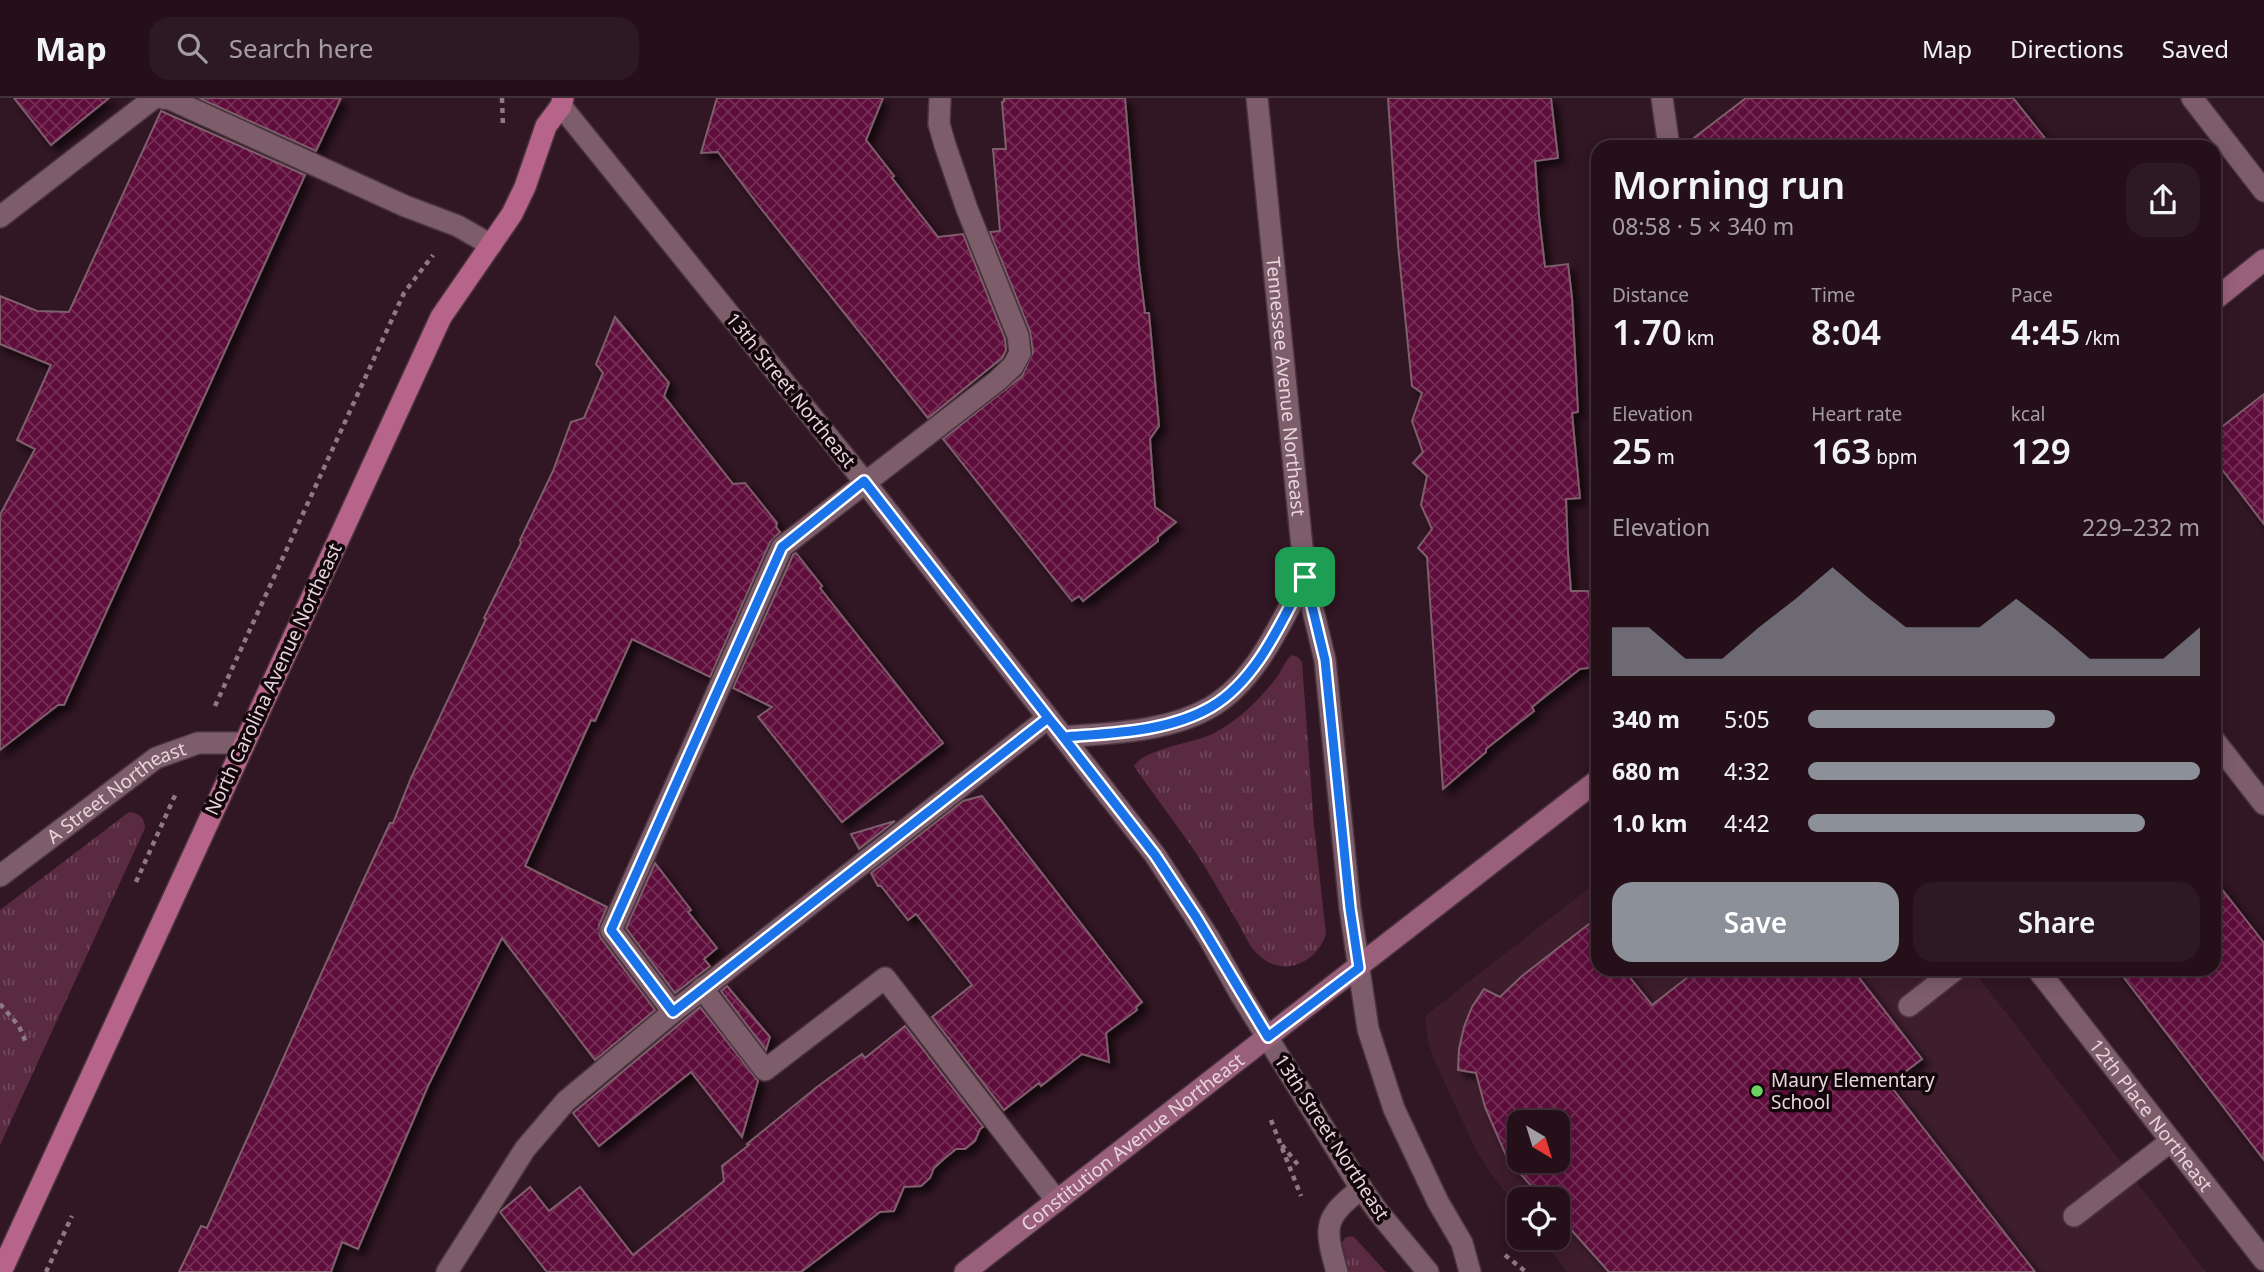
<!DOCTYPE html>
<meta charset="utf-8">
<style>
body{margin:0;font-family:"Noto Sans",sans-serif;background:#2d1923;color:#f1f3f6;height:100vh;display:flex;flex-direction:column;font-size:26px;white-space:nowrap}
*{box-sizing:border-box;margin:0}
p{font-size:23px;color:#a39da2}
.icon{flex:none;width:38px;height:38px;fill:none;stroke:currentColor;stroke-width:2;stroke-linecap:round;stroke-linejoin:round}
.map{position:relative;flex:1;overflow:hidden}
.panel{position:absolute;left:1591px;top:42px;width:630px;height:836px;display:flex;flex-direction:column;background:#25101a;border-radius:21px;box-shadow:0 4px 18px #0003,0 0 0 2px #423039}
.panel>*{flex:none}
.needle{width:46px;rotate:142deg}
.buttons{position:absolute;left:1507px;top:1012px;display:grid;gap:14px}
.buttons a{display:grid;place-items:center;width:63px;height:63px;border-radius:14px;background:#25101a;box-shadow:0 4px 18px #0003,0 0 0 2px #423039;font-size:35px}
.pin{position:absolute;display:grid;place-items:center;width:60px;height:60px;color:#fff;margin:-30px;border-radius:14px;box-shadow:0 4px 10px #0006}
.round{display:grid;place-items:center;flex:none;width:74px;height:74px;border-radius:21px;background:#2d1923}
.head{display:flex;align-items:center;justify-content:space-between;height:119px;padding:0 21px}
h1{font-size:38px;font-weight:600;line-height:52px}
.figures{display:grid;grid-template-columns:repeat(3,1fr);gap:10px;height:119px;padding:7px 21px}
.figures div{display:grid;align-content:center}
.figures b{font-size:35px;font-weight:600}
.figures small{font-size:19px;font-weight:400}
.figures p{font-size:19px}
.chart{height:196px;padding:14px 21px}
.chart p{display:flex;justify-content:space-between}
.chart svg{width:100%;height:126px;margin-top:7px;fill:#8c9099;opacity:.7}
.action{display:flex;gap:14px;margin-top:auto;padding:14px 21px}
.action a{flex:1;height:80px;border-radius:21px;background:#8c9099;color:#fff;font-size:28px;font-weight:600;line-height:80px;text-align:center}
.action a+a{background:#2d1923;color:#f1f3f6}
ul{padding:0 21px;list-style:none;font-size:23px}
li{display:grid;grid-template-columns:112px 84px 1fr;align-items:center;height:52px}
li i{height:18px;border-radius:9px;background:#8c9099}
header{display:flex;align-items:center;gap:42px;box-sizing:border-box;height:98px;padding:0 35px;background:#25101a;border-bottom:2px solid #423039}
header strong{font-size:33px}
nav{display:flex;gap:38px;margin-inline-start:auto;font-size:24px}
.search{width:490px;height:63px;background:#2d1923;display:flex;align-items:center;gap:18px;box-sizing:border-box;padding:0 24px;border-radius:21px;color:#a39da2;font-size:26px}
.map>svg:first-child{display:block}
.built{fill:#3e1d2d;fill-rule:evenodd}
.grass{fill:url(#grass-tufts)}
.building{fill:url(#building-cross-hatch);stroke:#7f5e6c;stroke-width:2;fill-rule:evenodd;filter:url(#shadow)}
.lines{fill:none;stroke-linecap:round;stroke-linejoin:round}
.service-casing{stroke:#4a353e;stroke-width:24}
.minor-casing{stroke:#4a353e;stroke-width:24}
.tertiary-casing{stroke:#4a353e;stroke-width:24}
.secondary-casing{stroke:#4a353e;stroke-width:24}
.primary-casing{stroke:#4a353e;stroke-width:24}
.path{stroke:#8f7882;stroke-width:4.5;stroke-dasharray:5 5;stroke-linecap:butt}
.service{stroke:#7e5d6b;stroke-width:21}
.minor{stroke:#7e5d6b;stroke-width:21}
.tertiary{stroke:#7e5d6b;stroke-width:21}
.secondary{stroke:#9a607b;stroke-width:21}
.primary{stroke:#b6648a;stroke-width:21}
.route-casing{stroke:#fff;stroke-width:14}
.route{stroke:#1a73e8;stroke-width:9}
.poi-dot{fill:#6cd362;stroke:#12060b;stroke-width:2.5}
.labels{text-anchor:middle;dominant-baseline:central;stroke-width:7;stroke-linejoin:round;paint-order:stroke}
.street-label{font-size:19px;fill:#e8d5dc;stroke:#12060b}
.poi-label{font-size:19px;fill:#e8d5dc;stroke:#12060b;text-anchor:start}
</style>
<header>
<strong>Map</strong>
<div class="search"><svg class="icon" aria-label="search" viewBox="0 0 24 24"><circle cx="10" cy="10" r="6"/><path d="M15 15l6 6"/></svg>Search here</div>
<nav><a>Map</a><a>Directions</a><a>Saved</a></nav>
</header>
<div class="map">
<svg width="2264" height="1174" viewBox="0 0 2264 1174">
<defs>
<pattern id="grass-tufts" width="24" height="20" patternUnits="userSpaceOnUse" patternTransform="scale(1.75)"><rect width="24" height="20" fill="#592a40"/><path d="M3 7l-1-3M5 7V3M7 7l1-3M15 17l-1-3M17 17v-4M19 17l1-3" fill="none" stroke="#71485b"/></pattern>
<pattern id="building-cross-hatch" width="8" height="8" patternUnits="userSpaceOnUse" patternTransform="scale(1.75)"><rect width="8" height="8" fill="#5e0d3b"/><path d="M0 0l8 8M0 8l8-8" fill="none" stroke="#752f57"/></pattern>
<filter id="shadow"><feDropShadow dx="6" dy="6" stdDeviation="3.5" flood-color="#0009"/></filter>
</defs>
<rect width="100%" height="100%" fill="#311623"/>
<path class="built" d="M1598 783V872H1973L2206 1174H1567L1540 1139H1558V1101H1519V1112L1492 1077 1476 1052 1434 962 1428 943 1425 918ZM1519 1024H1558V1062H1519Z"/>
<g class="grass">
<path d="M1292 557 1298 559 1302 564 1314 727 1326 836C1318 863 1286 879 1262 860 1250 851 1245 837 1238 825 1227 806 1216 788 1205 769 1183 734 1157 702 1134 668 1144 651 1193 645 1212 636 1238 623 1259 602 1277 579 1282 572 1285 562 1292 557Z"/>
<path d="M129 714C139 715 145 720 145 730L0 1047V812Z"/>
<path d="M1351 1138 1354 1139 1386 1174H1349L1342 1145 1345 1140Z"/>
</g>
<g class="building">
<path d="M14 0H109L51 47Z"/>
<path d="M199 0H341L316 53Z"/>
<path d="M717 0H883L866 42 894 78 892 80 938 139 963 136 1005 241 1006 252 1002 260 928 320 759 108 718 54 701 55Z"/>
<path d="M1004 0H1125L1139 167 1145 215H1149L1159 328 1150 341 1155 409 1176 424 1158 439V443L1083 503 1079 498 1072 503 943 341 1022 278 1033 254 1030 233 990 134 1000 133 993 51H1006L1002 4 1004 3Z"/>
<path d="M1388 0H1551L1558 60 1535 63 1539 118 1545 169 1568 166 1572 200 1578 314 1572 315 1580 400 1566 401 1568 455 1571 493H1589L1596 569 1580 571 1532 609 1534 613 1486 651V654L1443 691 1427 459 1418 450 1432 431 1421 407 1427 378 1413 365 1423 354 1412 323 1422 295 1412 288 1398 147Z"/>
<path d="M1746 0H2013L2052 49H1682Z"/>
<path d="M161 13 305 77 64 607H58L0 652V417L35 351 17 342 51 267 0 246V198L37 213 69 214Z"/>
<path d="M615 219 669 285 664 298 733 386 745 385 777 425 776 429 780 434 770 444 710 579 632 541 595 623 591 622 525 768 607 809 599 827 600 839 655 912 595 962 502 840 428 988 358 1151 342 1144 331 1174H179L201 1128 207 1130 357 796 390 725H393L411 680 486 521 484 520 521 445 520 442 553 373 571 324 584 320 603 275 596 266Z"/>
<path d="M2264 296V426L2214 361V335Z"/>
<path d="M796 455 822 488 820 490 943 645 842 724 758 619 772 609 733 590 793 457Z"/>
<path d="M982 698 1142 904 1136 909 1137 912 1106 935 1109 964 1082 956 1041 988 1039 985 1004 1012 932 919 972 887 916 816 908 822 881 788H878L871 775 963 703Z"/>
<path d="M895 723 859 751 851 736Z"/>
<path d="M655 765 691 812 688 814 717 850 704 861 710 868 675 895 626 830Z"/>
<path d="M2214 781 2264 845V1062L2118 872H2214Z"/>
<path d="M1598 819V872H1624L1652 907 1697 872H1853L1922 961 1889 986 2035 1174H1609L1558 1117V1101H1543L1508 1062 1485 1009 1476 975 1458 972 1459 951 1464 929 1472 909 1484 891 1500 899 1522 878ZM1519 1024H1558V1062H1519Z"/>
<path d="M727 888 770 939 766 952 721 893Z"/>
<path d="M700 909 758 983 742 1039 691 974 599 1048 573 1015Z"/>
<path d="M905 928 983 1029 980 1031 975 1043 965 1051H956L945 1060 934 1070 930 1080 921 1088 904 1089 894 1113 880 1114 801 1174H547L500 1114 530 1089 549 1113 580 1089 633 1157 724 1083 722 1068 749 1047 747 1046 817 989 862 956 865 960Z"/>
</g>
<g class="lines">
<g class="service-casing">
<g id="service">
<path d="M162 0 170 1 405 108 458 128 491 147"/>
<path d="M1662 0 1669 49"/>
<path d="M0 119 154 0"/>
<path d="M2214 642 2264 706"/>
<path d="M702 890 765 972 885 880 1057 1103"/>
<path d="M1909 908 1955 872"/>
<path d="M673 914 611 832 782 449 997 283 1013 268 1020 255 1018 238 967 111 945 47 939 26 940 0"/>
<path d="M2074 1118 2171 1043"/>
<path d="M447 1174 525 1051 566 1003 673 914 1048 620"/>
</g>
</g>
<g class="minor-casing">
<g id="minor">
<path d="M2192 0 2264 93"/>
<path id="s1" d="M0 778 156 660 198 645H244"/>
<path id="s2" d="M2038 872 2264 1162"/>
<path d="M1337 1174C1324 1128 1323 1120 1362 1090"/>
</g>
</g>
<g class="tertiary-casing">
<g id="tertiary">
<path id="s3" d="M1257 0 1305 479 1325 562 1350 810 1368 931 1394 1011 1438 1104 1462 1145 1470 1174"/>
<path d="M561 8 864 383 1155 757 1209 840 1241 897 1357 1084 1379 1115 1428 1174"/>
<path d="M1064 639C1112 635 1168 634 1211 609 1257 582 1281 524 1305 479"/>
</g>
</g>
<g class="secondary-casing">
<g id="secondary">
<path d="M2214 202 2264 162"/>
<path id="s4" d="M965 1174 1598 682"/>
</g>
</g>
<g class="primary-casing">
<path id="primary" d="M1 1174 441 219 512 116 525 89 546 28 561 8 563 0"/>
</g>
<g class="path">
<path d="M502 0 503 30"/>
<path d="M215 608 404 195 433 157"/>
<path d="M136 784 177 693"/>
<path d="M0 906 19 928 26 945"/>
<path d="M1271 1022 1301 1098"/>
<path d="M1282 1047 1299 1068"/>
<path d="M1505 1157 1526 1174"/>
<path d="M46 1174 72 1118"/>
</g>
<use href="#service" class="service"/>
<use href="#minor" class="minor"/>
<use href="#tertiary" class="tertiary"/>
<use href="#secondary" class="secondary"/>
<use href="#primary" class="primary"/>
</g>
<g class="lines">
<g class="route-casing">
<path id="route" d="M1305 479C1281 524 1257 582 1211 609 1168 634 1112 635 1064 639L1048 620 673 914 611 832 782 449 864 383 1155 757 1196 819 1268 939 1359 870 1350 810 1325 562 1305 479"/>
</g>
<use href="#route" class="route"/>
</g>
<circle class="poi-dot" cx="1757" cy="993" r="7"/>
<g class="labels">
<g class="street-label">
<text stroke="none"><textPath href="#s3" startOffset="290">Tennessee Avenue Northeast</textPath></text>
<text transform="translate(791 292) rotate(51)">13th Street Northeast</text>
<text transform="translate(273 581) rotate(-65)">North Carolina Avenue Northeast</text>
<text stroke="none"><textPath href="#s1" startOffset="144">A Street Northeast</textPath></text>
<text stroke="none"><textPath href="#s2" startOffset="184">12th Place Northeast</textPath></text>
<text transform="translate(1332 1039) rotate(57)">13th Street Northeast</text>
<text stroke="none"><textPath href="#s4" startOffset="212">Constitution Avenue Northeast</textPath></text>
</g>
<g class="poi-label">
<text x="1771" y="982">Maury Elementary<tspan x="1771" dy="22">School</tspan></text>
</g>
</g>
</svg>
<div class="buttons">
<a><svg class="needle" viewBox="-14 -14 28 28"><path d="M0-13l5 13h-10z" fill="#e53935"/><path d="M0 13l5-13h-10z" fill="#a39da2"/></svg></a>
<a><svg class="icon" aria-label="locate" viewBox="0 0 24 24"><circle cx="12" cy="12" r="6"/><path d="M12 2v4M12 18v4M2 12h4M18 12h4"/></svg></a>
</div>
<div class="pin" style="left:1305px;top:479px;background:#1e9e55"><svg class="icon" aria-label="arrive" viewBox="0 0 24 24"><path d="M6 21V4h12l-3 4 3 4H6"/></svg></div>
<section class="panel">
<div class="head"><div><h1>Morning run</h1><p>08:58 · 5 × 340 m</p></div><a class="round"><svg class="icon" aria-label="share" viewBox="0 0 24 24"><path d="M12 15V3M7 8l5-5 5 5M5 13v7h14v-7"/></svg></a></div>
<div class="figures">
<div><p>Distance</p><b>1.70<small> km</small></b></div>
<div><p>Time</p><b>8:04</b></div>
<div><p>Pace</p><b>4:45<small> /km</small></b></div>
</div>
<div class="figures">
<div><p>Elevation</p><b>25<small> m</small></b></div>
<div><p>Heart rate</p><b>163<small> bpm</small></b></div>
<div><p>kcal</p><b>129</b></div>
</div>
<div class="chart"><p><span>Elevation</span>229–232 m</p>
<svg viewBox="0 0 160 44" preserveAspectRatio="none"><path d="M0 44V27L10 27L20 38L30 38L40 27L50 17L60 6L70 17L80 27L90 27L100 27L110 17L120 27L130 38L140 38L150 38L160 27V44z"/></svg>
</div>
<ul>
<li><b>340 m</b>5:05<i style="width:63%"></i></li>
<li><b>680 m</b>4:32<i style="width:100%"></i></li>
<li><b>1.0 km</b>4:42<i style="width:86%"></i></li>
</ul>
<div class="action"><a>Save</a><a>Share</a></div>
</section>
</div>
